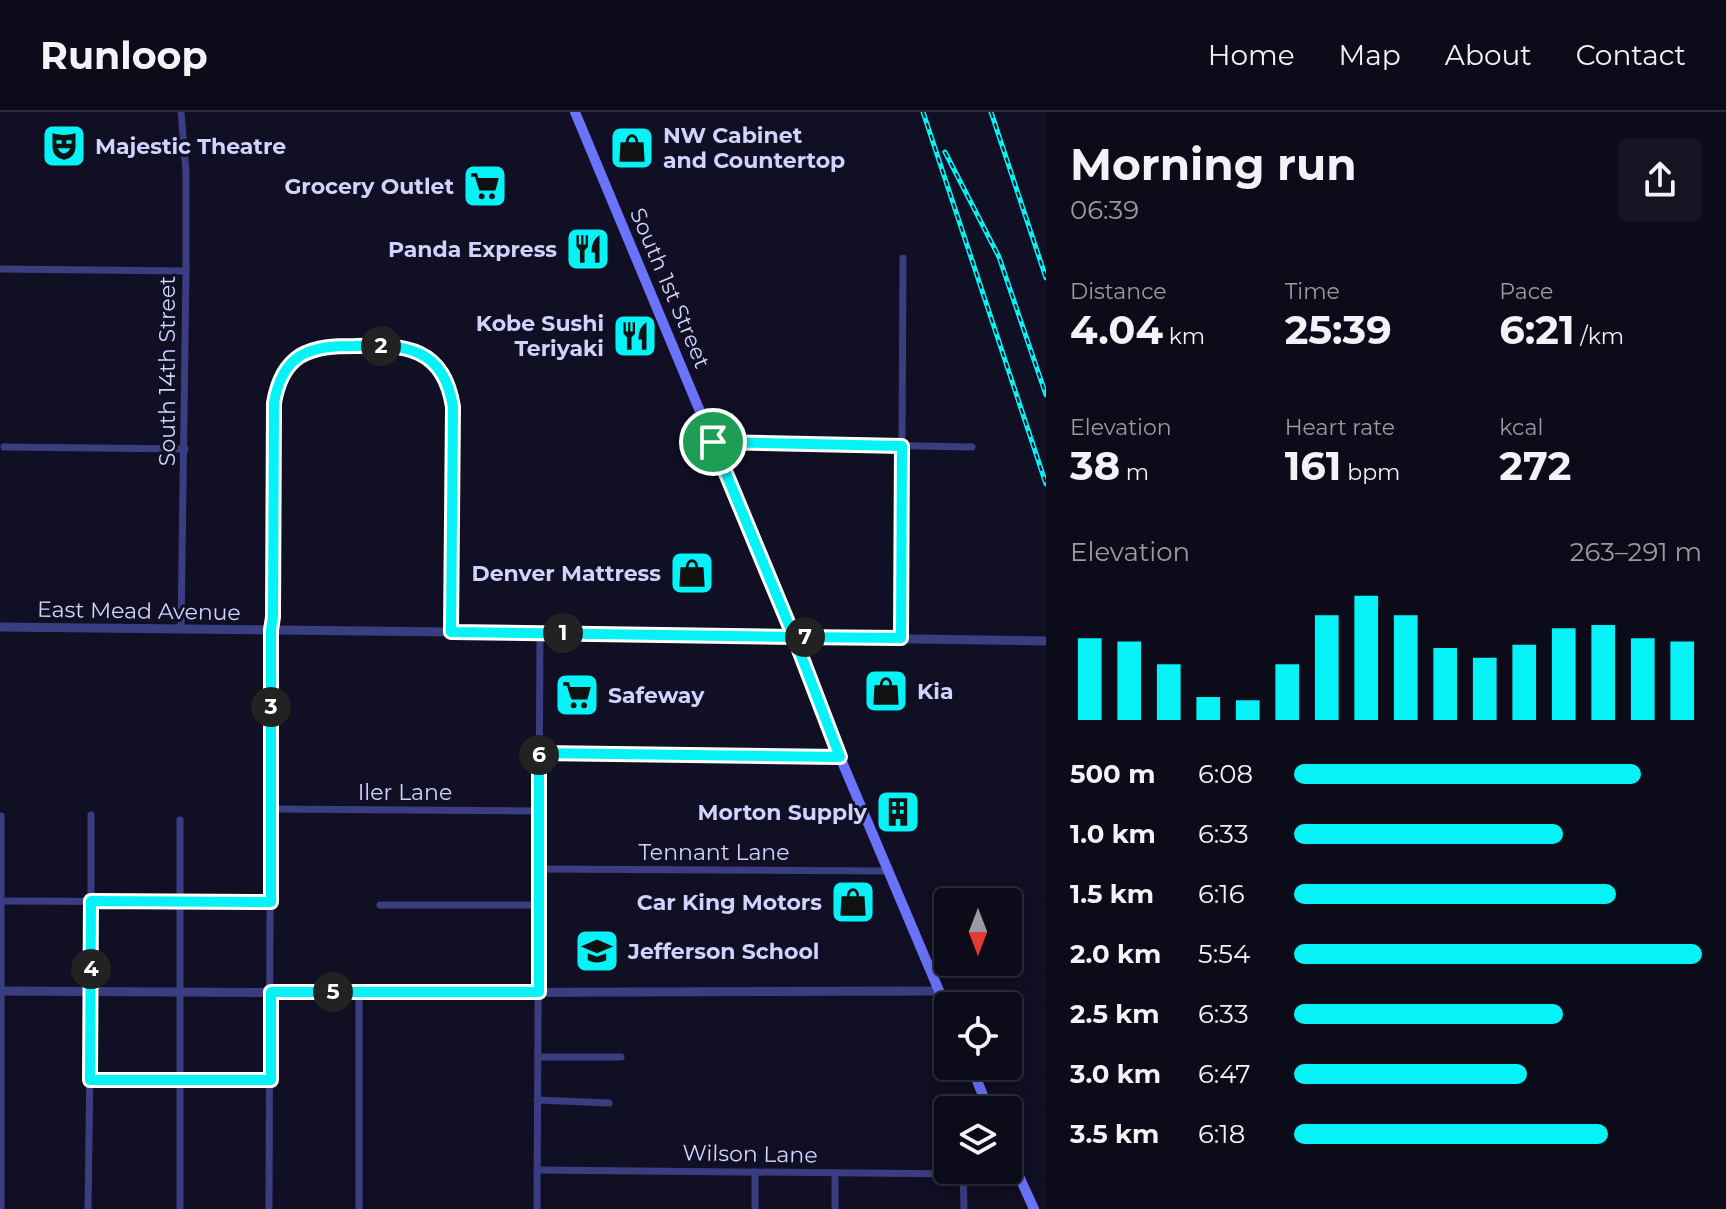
<!DOCTYPE html>
<meta charset="utf-8">
<style>
body{margin:0;font-family:Montserrat,sans-serif;background:#151423;color:#f1f3f6;height:100vh;display:flex;flex-direction:column;font-size:30px;white-space:nowrap}
*{box-sizing:border-box;margin:0}
p{font-size:26px;color:#9a9ba2}
.icon{flex:none;width:44px;height:44px;fill:none;stroke:currentColor;stroke-width:2;stroke-linecap:round;stroke-linejoin:round}
.map{position:relative;flex:1;overflow:hidden}
.side{display:flex;flex-direction:column;background:#0c0b1a;width:680px}
.side>*{flex:none}
.needle{width:52px;rotate:180deg}
.fabs{position:absolute;left:934px;top:776px;display:grid;gap:16px}
.fabs a{display:grid;place-items:center;width:88px;height:88px;border-radius:8px;background:#0c0b1a;box-shadow:0 4px 20px #0003,0 0 0 2px #2c2b39;font-size:40px}
.pin{position:absolute;display:grid;place-items:center;width:68px;height:68px;color:#fff;margin:-34px;border:4px solid #fff;border-radius:50%;box-shadow:0 2px 8px #0007}
.km{position:absolute;width:40px;height:40px;margin:-20px;border-radius:50%;background:#222;color:#fff;font-size:22px;line-height:40px;text-align:center}
.round{display:grid;place-items:center;flex:none;width:84px;height:84px;border-radius:8px;background:#151423}
.head{display:flex;align-items:center;justify-content:space-between;height:136px;padding:0 24px}
h1{font-size:44px;font-weight:700;line-height:60px}
.metrics{display:grid;grid-template-columns:repeat(3,1fr);gap:12px;height:136px;padding:8px 24px}
.metrics div{display:grid;align-content:center}
.metrics b{font-size:40px;font-weight:700}
.metrics small{font-size:22px;font-weight:400}
.metrics p{font-size:22px}
.chart{height:224px;padding:16px 24px}
.chart p{display:flex;justify-content:space-between}
.chart svg{width:100%;height:144px;margin-top:8px;stroke:#05f3f7;stroke-width:6}
ul{padding:0 24px;list-style:none;font-size:26px}
li{display:grid;grid-template-columns:128px 96px 1fr;align-items:center;height:60px}
li i{height:20px;border-radius:10px;background:#05f3f7}
header{display:flex;align-items:center;gap:48px;box-sizing:border-box;height:112px;padding:0 40px;background:#0c0b1a;border-bottom:2px solid #2c2b39}
header strong{font-size:38px}
nav{display:flex;gap:44px;margin-inline-start:auto;font-size:28px}
main{display:flex;flex:1;min-height:0}
.map>svg:first-child{display:block}
.lines{fill:none;stroke-linecap:round;stroke-linejoin:round}
.minor{stroke:#3a3e81;stroke-width:7}
.tertiary{stroke:#3a3e81;stroke-width:9}
.secondary{stroke:#6b73fc;stroke-width:10}
.rail-casing{stroke:#05f3f7;stroke-width:5}
.rail{stroke:#100f23;stroke-width:2;stroke-dasharray:6;stroke-linecap:butt}
.route-casing{stroke:#fff;stroke-width:16}
.route{stroke:#05f3f7;stroke-width:10}
.labels{text-anchor:middle;dominant-baseline:central;stroke-width:6;stroke-linejoin:round;paint-order:stroke}
.poi-label{font-size:22px;font-weight:bold;fill:#d3d2fe;stroke:#100f23;text-anchor:end}
.street-label{font-size:22px;fill:#d3d2fe;stroke:#100f23}
</style>
<header>
<strong>Runloop</strong>
<nav><a>Home</a><a>Map</a><a>About</a><a>Contact</a></nav>
</header>
<main>
<div class="map">
<svg width="1046" height="1097" viewBox="0 0 1046 1097">
<rect width="100%" height="100%" fill="#100f23"/>
<g class="lines">
<g class="minor">
<path d="M0 157 186 159"/>
<path d="M713 330 972 335"/>
<path d="M4 335 185 337"/>
<path d="M181 518 186 159V60L181 0"/>
<path d="M901 526 903 146"/>
<path d="M539 641 840 645"/>
<path d="M270 697 539 699"/>
<path d="M180 708V1097"/>
<path d="M539 757 889 759"/>
<path d="M0 789 271 790"/>
<path d="M380 793H539"/>
<path d="M538 945H621"/>
<path d="M90 968H271"/>
<path d="M537 988 609 991"/>
<path d="M537 1058 963 1062"/>
<path d="M963 1059 964 1097"/>
<path d="M835 1061V1097"/>
<path d="M1 1097V704"/>
<path d="M88 1097 91 879V703"/>
<path d="M269 1097 271 518 273 505 274 291C282 240 316 234 361 234 410 233 444 239 453 295L451 520"/>
<path d="M359 1097V881"/>
<path d="M537 1097 540 521"/>
<path d="M755 1097V1060"/>
</g>
<g class="tertiary">
<path d="M0 515 451 520 1046 529"/>
<path d="M0 879 359 881 939 879"/>
</g>
<g class="secondary">
<path d="M575 0 790 515 840 645 948 900"/>
<path d="M971 954 989 998"/>
<path d="M1008 1040 1034 1097"/>
</g>
<g class="rail-casing">
<g id="rail">
<path d="M923 0 1046 372"/>
<path d="M991 0 1046 166"/>
<path d="M945 40 999 145 1046 283"/>
</g>
</g>
<use href="#rail" class="rail"/>
</g>
<g class="lines">
<g class="route-casing">
<path id="route" d="M713 330 794 525 451 520 453 295C444 236 406 232 355 234 337 234 317 234 300 244 283 255 277 273 274 291L273 505 271 518V790L91 789 90 968H271V880H539V641L840 645 794 525 901 526 902 334 713 330"/>
</g>
<use href="#route" class="route"/>
</g>
<defs>
<g id="theatre-square" transform="scale(2.3)"><rect x="-9" y="-9" width="18" height="18" rx="4" fill="#05f3f7" stroke="#100f23"/><path d="M-5-5.5Q0-4 5-5.5V0Q5 5 0 6Q-5 5-5 0ZM-3.3-2.5H-1v1.5H-3.3ZM1-2.5H3.3v1.5H1ZM-2.8 1Q0 5.5 2.8 1Z" fill="#111"/></g>
<g id="shop-square" transform="scale(2.3)"><rect x="-9" y="-9" width="18" height="18" rx="4" fill="#05f3f7" stroke="#100f23"/><path d="M-5-2.5h2.3a2.7 3.5 0 0 1 5.4 0H5L5.5 6h-11ZM-1.5-2.5h3a1.5 2.3 0 0 0-3 0Z" fill="#111"/></g>
<g id="supermarket-square" transform="scale(2.3)"><rect x="-9" y="-9" width="18" height="18" rx="4" fill="#05f3f7" stroke="#100f23"/><path d="M-6-5.5h2.5l.6 2H6L4.5 2H-2.5L-4.4-4H-6ZM-1.5 3.2a1.3 1.3 0 1 0 .1 0ZM3 3.2a1.3 1.3 0 1 0 .1 0Z" fill="#111"/></g>
<g id="restaurant-square" transform="scale(2.3)"><rect x="-9" y="-9" width="18" height="18" rx="4" fill="#05f3f7" stroke="#100f23"/><path d="M-5-6h1v4h1v-4h1v4h1v-4h1v5L-1.5 .5V6h-2V.5L-5-1ZM5-6V6H3V1.5H1.5Q1.5-4 5-6Z" fill="#111"/></g>
<g id="building-square" transform="scale(2.3)"><rect x="-9" y="-9" width="18" height="18" rx="4" fill="#05f3f7" stroke="#100f23"/><path d="M-4-6H4V6H1V3H-1V6H-4ZM-2.5-4.3h1.7v1.8h-1.7ZM.8-4.3h1.7v1.8H.8ZM-2.5-1h1.7V.8h-1.7ZM.8-1h1.7V.8H.8Z" fill="#111"/></g>
<g id="school-square" transform="scale(2.3)"><rect x="-9" y="-9" width="18" height="18" rx="4" fill="#05f3f7" stroke="#100f23"/><path d="M0-5L7-2L0 1L-7-2ZM-4 1L0 2.5L4 1V4Q0 6-4 4Z" fill="#111"/></g>
</defs>
<g fill-rule="evenodd">
<use href="#theatre-square" x="64" y="34"/>
<use href="#shop-square" x="632" y="36"/>
<use href="#supermarket-square" x="485" y="74"/>
<use href="#restaurant-square" x="588" y="137"/>
<use href="#restaurant-square" x="635" y="224"/>
<use href="#shop-square" x="692" y="461"/>
<use href="#shop-square" x="886" y="579"/>
<use href="#supermarket-square" x="577" y="583"/>
<use href="#building-square" x="898" y="700"/>
<use href="#shop-square" x="853" y="790"/>
<use href="#school-square" x="597" y="839"/>
</g>
<g class="labels">
<g class="poi-label">
<text x="663" y="23" text-anchor="start">NW Cabinet<tspan x="663" dy="25">and Countertop</tspan></text>
<text x="95" y="34" text-anchor="start">Majestic Theatre</text>
<text x="454" y="74">Grocery Outlet</text>
<text x="557" y="137">Panda Express</text>
<text x="604" y="211">Kobe Sushi<tspan x="604" dy="25">Teriyaki</tspan></text>
<text x="661" y="461">Denver Mattress</text>
<text x="917" y="579" text-anchor="start">Kia</text>
<text x="608" y="583" text-anchor="start">Safeway</text>
<text x="867" y="700">Morton Supply</text>
<text x="822" y="790">Car King Motors</text>
<text x="628" y="839" text-anchor="start">Jefferson School</text>
</g>
<g class="street-label">
<text transform="translate(670 176) rotate(67)">South 1st Street</text>
<text transform="translate(167 259) rotate(-90)">South 14th Street</text>
<text transform="translate(139 499) rotate(1)">East Mead Avenue</text>
<text x="405" y="680">Iler Lane</text>
<text x="714" y="740">Tennant Lane</text>
<text transform="translate(750 1042) rotate(1)">Wilson Lane</text>
</g>
</g>
</svg>
<div class="fabs">
<a><svg class="needle" viewBox="-14 -14 28 28"><path d="M0-13l5 13h-10z" fill="#e53935"/><path d="M0 13l5-13h-10z" fill="#9a9ba2"/></svg></a>
<a><svg class="icon" aria-label="locate" viewBox="0 0 24 24"><circle cx="12" cy="12" r="6"/><path d="M12 2v4M12 18v4M2 12h4M18 12h4"/></svg></a>
<a><svg class="icon" aria-label="layers" viewBox="0 0 24 24"><path d="M12 4l9 5-9 5-9-5zM3 14l9 5 9-5"/></svg></a>
</div>
<div class="pin" style="left:713px;top:330px;background:#1e9e55"><svg class="icon" aria-label="arrive" viewBox="0 0 24 24"><path d="M6 21V4h12l-3 4 3 4H6"/></svg></div>
<b class="km" style="left:563px;top:521px">1</b>
<b class="km" style="left:381px;top:234px">2</b>
<b class="km" style="left:271px;top:595px">3</b>
<b class="km" style="left:91px;top:857px">4</b>
<b class="km" style="left:333px;top:880px">5</b>
<b class="km" style="left:539px;top:643px">6</b>
<b class="km" style="left:805px;top:525px">7</b>
</div>
<section class="side">
<div class="head"><div><h1>Morning run</h1><p>06:39</p></div><a class="round"><svg class="icon" aria-label="share" viewBox="0 0 24 24"><path d="M12 15V3M7 8l5-5 5 5M5 13v7h14v-7"/></svg></a></div>
<div class="metrics">
<div><p>Distance</p><b>4.04<small> km</small></b></div>
<div><p>Time</p><b>25:39</b></div>
<div><p>Pace</p><b>6:21<small> /km</small></b></div>
</div>
<div class="metrics">
<div><p>Elevation</p><b>38<small> m</small></b></div>
<div><p>Heart rate</p><b>161<small> bpm</small></b></div>
<div><p>kcal</p><b>272</b></div>
</div>
<div class="chart"><p><span>Elevation</span>263–291 m</p>
<svg viewBox="0 0 160 44" preserveAspectRatio="none"><path d="M5 44V19M15 44V20M25 44V27M35 44V37M45 44V38M55 44V27M65 44V12M75 44V6M85 44V12M95 44V22M105 44V25M115 44V21M125 44V16M135 44V15M145 44V19M155 44V20"/></svg>
</div>
<ul>
<li><b>500 m</b>6:08<i style="width:85%"></i></li>
<li><b>1.0 km</b>6:33<i style="width:66%"></i></li>
<li><b>1.5 km</b>6:16<i style="width:79%"></i></li>
<li><b>2.0 km</b>5:54<i style="width:100%"></i></li>
<li><b>2.5 km</b>6:33<i style="width:66%"></i></li>
<li><b>3.0 km</b>6:47<i style="width:57%"></i></li>
<li><b>3.5 km</b>6:18<i style="width:77%"></i></li>
</ul>
</section>
</main>
